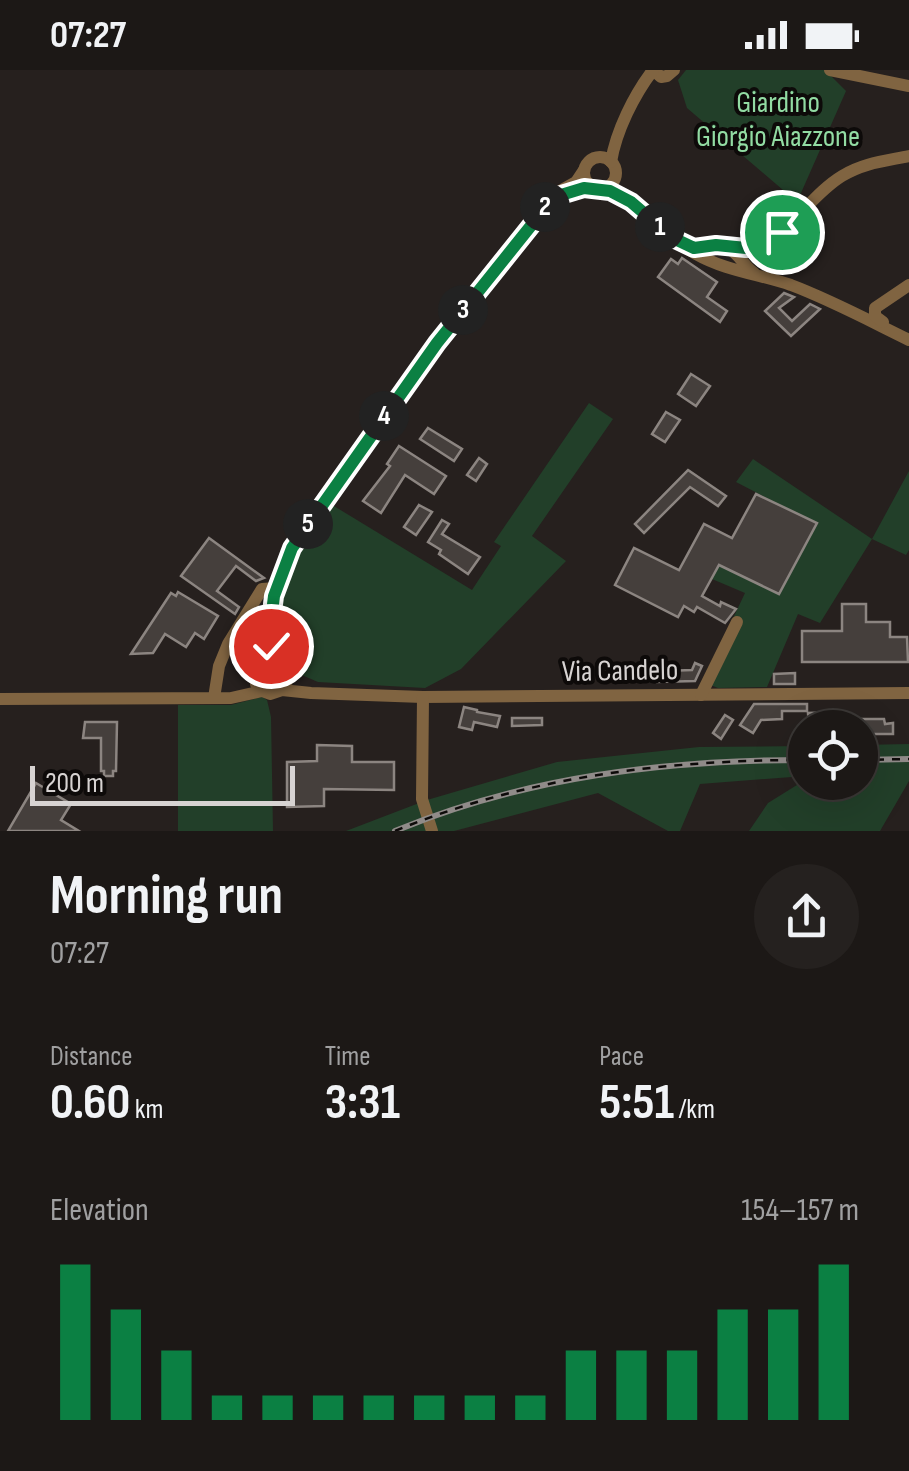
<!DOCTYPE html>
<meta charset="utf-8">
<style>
body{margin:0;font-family:"Sofia Sans Condensed",sans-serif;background:#25211f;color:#f1f3f6;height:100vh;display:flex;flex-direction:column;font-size:38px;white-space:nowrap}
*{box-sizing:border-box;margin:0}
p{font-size:32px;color:#a0a0a1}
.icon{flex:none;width:55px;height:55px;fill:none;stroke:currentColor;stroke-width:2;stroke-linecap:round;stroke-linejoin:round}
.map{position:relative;height:761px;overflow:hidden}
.details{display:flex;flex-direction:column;background:#1c1816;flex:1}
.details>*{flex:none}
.buttons{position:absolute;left:788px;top:640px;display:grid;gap:20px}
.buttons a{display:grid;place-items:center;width:90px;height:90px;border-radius:50%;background:#1c1816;box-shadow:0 10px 40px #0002,0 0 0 2px #3a3735;font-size:50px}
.scale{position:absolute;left:30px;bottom:25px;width:265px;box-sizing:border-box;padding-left:10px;border:5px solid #d7d3d2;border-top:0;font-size:28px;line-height:35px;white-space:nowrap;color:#d7d3d2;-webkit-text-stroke:8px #0d0a09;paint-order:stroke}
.pin{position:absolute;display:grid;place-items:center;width:85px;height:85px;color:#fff;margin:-42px;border:5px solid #fff;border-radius:50%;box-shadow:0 2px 10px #0007}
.km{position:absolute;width:50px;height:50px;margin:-25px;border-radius:50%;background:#222;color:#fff;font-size:28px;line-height:50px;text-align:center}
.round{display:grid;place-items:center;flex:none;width:105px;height:105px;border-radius:52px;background:#25211f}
.summary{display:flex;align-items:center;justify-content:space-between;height:170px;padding:0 50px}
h1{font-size:55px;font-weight:700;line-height:75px}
.metrics{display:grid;grid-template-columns:repeat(3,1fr);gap:15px;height:170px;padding:10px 50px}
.metrics div{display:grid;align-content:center}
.metrics b{font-size:50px;font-weight:700}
.metrics small{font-size:28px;font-weight:400}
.metrics p{font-size:28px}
.chart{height:280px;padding:20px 50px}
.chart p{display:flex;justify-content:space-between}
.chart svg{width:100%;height:180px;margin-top:10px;stroke:#0b8043;stroke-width:6}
.status{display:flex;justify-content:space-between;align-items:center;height:70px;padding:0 50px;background:#1c1816;direction:ltr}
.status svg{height:28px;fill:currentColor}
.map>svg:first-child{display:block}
.green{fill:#223f29}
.building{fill:#453f3c;stroke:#8c8581;stroke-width:2.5}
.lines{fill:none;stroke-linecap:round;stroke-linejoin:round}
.minor{stroke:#806441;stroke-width:12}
.rail-casing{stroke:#908b89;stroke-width:6}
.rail{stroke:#0d0a09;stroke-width:2.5;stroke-dasharray:8;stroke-linecap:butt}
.route-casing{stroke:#fff;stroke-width:20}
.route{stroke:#0b8043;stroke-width:12}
.labels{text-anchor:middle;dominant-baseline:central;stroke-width:8;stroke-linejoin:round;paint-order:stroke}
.park-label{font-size:30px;fill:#92dca3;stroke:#0d0a09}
.street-label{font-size:30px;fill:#d7d3d2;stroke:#0d0a09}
</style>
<div class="status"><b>07:27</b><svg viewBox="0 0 49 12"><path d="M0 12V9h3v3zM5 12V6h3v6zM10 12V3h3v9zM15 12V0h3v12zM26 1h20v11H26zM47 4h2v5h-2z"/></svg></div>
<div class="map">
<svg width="909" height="761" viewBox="0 0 909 761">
<rect width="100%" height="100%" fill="#26201e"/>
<g class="green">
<path d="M686 0H825L846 21 797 132 687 38 678 10Z"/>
<path d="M589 333 613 349 532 466 566 491 461 599 425 618 318 612 297 603C292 592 283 587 279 575L275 574C275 511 294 483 329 433L472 520 501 476 494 472Z"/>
<path d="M753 389 872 469 909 401V480L906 485 872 469 820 553 798 544 767 617 718 618 703 612 745 523 712 509 719 495 779 524 817 454 736 412Z"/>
<path d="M262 627 267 630 271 647 273 761H178V635H231Z"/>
<path d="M909 674V711L880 761H749L768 733 805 710V712H860V675Z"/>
<path d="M805 676V706L700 714 680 761H668L598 723 454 761H346L427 730 557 692 699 677Z"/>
</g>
<g class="building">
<path d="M682 188 717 212 707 227 727 241 720 252 658 207 671 189 678 194Z"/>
<path d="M784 223 794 227 779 238 792 251 810 234 820 239 791 266 765 241Z"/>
<path d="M691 304 710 316 696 336 678 324Z"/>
<path d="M666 342 680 350 665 372 652 364Z"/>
<path d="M428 358 462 379 454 391 420 369Z"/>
<path d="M399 376 446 406 434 424 405 405 381 443 363 431 390 396 387 394Z"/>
<path d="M479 388 487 394 476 411 467 405Z"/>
<path d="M688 400 726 426 718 436 690 417 644 463 635 454Z"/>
<path d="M756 424 817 453 779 524 719 495 702 526 720 536 721 532 736 539 725 553 697 537 694 542 684 536 678 547 615 515 634 478 679 500 704 454 732 468Z"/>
<path d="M419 435 432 442 416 465 404 457Z"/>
<path d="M442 450 449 454 442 464 480 487 468 504 439 484 441 480 428 472Z"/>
<path d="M209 468 264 508 256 511 236 496 217 521 239 537 235 544 181 506Z"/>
<path d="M178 522 218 546 204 569 195 563 186 577 165 564 153 583 131 584 171 523 176 526Z"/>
<path d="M842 534H866V552H890V567H907L908 592H802V561H842Z"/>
<path d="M695 593 702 596 695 611 658 612 664 601 692 600Z"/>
<path d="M795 603V614H774V604Z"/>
<path d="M754 634H807V641H782V649L761 650 753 663 740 655Z"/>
<path d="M464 637 477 640V642L500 646 497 657 474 652 472 660 459 657Z"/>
<path d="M839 642 840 658H809L808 643Z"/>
<path d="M725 645 733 650 721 669 713 663Z"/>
<path d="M512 648H542V655L512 656Z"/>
<path d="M860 649H884L885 654 893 653V664H860Z"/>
<path d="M85 652H117L116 701H113V706H104V701H101V668H83Z"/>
<path d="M317 675 352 676V692H394V720L324 719V736L287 737V692L317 691Z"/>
<path d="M36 713 71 734 61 750 79 761H8Z"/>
</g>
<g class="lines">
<g class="minor">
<path d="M653 0 661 7 667 6 674 0"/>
<path d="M830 0 909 16"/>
<circle cx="600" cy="103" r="16"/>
<path d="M611 92C616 61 634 25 653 0"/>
<path d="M603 119C640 128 664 166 696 184 726 201 759 204 791 215 831 230 870 251 909 270"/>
<path d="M686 175C700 179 717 171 729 179 739 184 744 196 754 203"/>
<path d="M726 177C782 185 801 131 842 106 863 93 885 91 909 86"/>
<path d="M883 252 875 246V238L909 215"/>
<path d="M263 594 277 514 292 478 437 273 526 159 560 121 576 112 584 100"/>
<path d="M282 620 287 611 283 598 272 592 259 597 255 605 256 614 262 621 270 624 282 620 311 623 423 627 909 623"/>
<path d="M701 625 737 552"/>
<path d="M423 627 422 729 432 761"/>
<path d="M214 628 219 596 228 574 262 519 276 518"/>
<path d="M0 629 231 628 262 621"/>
</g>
<g class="rail-casing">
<g id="rail">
<path d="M860 690 909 689"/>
<path d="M395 761C525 707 665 690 805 690"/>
</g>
</g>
<use href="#rail" class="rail"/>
</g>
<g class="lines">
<g class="route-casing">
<path id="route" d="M271 576 269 567 274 526 292 478 437 273 550 132 561 125 584 118 610 121 631 132 673 168 694 178 716 175 746 178 782 162"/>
</g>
<use href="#route" class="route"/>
</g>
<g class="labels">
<g class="park-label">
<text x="778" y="33">Giardino<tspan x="778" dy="34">Giorgio Aiazzone</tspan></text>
</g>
<g class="street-label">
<text transform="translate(620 601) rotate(-1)">Via Candelo</text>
</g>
</g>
</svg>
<div class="buttons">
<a><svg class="icon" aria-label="locate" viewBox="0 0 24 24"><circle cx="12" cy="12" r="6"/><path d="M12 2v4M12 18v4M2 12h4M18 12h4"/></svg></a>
</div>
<div class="scale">200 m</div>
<div class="pin" style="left:782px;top:162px;background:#1e9e55"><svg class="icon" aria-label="arrive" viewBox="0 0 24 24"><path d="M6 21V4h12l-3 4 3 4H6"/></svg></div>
<div class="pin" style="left:271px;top:576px;background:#d93025"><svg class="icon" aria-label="check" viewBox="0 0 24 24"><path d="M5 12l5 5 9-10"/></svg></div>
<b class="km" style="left:660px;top:157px">1</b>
<b class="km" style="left:545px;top:137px">2</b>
<b class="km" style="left:463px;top:240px">3</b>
<b class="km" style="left:384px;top:346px">4</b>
<b class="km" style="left:308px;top:454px">5</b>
</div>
<section class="details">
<div class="summary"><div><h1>Morning run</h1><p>07:27</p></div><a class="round"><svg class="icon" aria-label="share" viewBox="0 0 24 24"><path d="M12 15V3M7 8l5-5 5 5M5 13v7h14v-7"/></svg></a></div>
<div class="metrics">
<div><p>Distance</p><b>0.60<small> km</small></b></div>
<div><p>Time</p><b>3:31</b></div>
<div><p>Pace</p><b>5:51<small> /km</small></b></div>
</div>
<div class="chart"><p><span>Elevation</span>154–157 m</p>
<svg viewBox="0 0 160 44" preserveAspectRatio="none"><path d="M5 44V6M15 44V17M25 44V27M35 44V38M45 44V38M55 44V38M65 44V38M75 44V38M85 44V38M95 44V38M105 44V27M115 44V27M125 44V27M135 44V17M145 44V17M155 44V6"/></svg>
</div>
</section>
